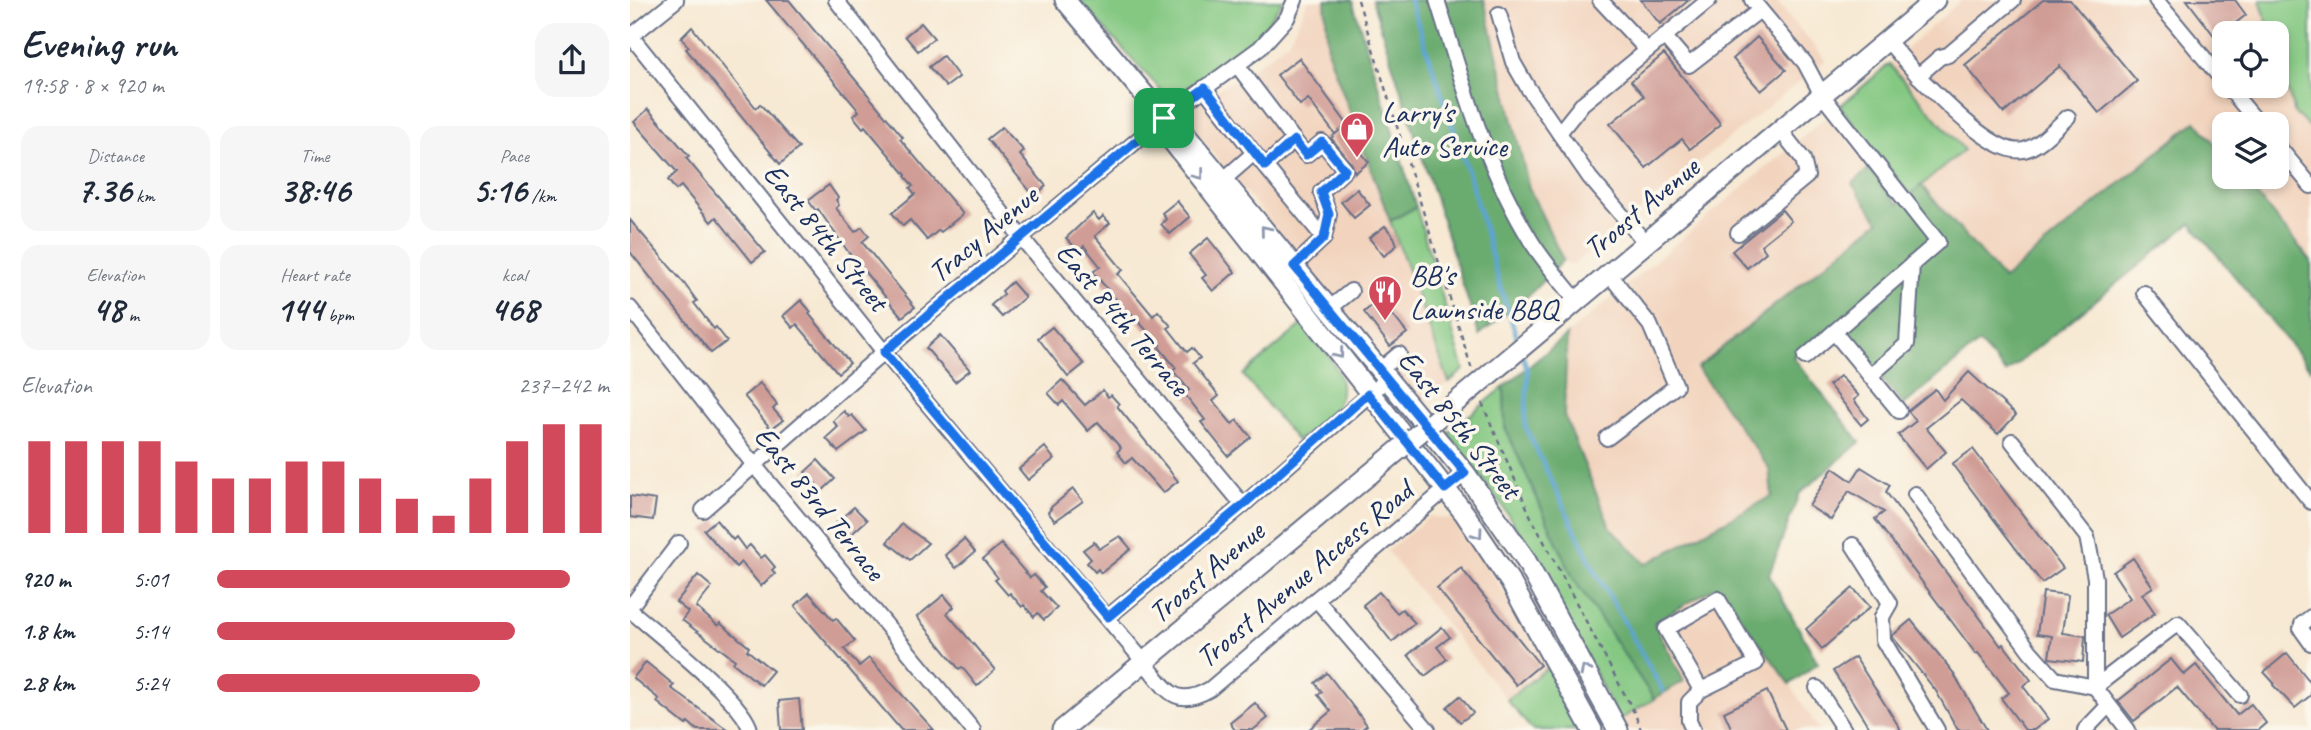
<!DOCTYPE html>
<meta charset="utf-8">
<style>
body{margin:0;font-family:Caveat,sans-serif;background:#f6f6f7;color:#1f2937;height:100vh;display:flex;flex-direction:column;font-size:26px;white-space:nowrap}
*{box-sizing:border-box;margin:0}
p{font-size:23px;color:#747a83}
.icon{flex:none;width:38px;height:38px;fill:none;stroke:currentColor;stroke-width:2;stroke-linecap:round;stroke-linejoin:round}
.map{position:relative;flex:1;overflow:hidden}
.side{display:flex;flex-direction:column;background:#fff;width:630px}
.side>*{flex:none}
.controls{position:absolute;left:1582px;top:21px;display:grid;gap:14px}
.controls a{display:grid;place-items:center;width:77px;height:77px;border-radius:14px;background:#fff;box-shadow:0 4px 10px #0003;font-size:35px}
.pin{position:absolute;display:grid;place-items:center;width:60px;height:60px;color:#fff;margin:-30px;border-radius:14px;box-shadow:0 4px 10px #0006}
.round{display:grid;place-items:center;flex:none;width:74px;height:74px;border-radius:21px;background:#f6f6f7}
.summary{display:flex;align-items:center;justify-content:space-between;height:119px;padding:0 21px}
h1{font-size:38px;font-weight:700;line-height:52px}
.figures{display:grid;grid-template-columns:repeat(3,1fr);gap:10px;height:119px;padding:7px 21px}
.figures div{display:grid;align-content:center;border-radius:18px;background:#f6f6f7;text-align:center}
.figures b{font-size:35px;font-weight:700}
.figures small{font-size:19px;font-weight:400}
.figures p{font-size:19px}
.chart{height:196px;padding:14px 21px}
.chart p{display:flex;justify-content:space-between}
.chart svg{width:100%;height:126px;margin-top:7px;stroke:#d1495b;stroke-width:6}
ul{padding:0 21px;list-style:none;font-size:23px}
li{display:grid;grid-template-columns:112px 84px 1fr;align-items:center;height:52px}
li i{height:18px;border-radius:9px;background:#d1495b}
main{display:flex;flex:1;min-height:0}
.map>svg:first-child{display:block}
.built{fill:#f2d4be;fill-rule:evenodd}
.green{fill:#84c882;stroke:#507c70;stroke-width:2}
.forest{fill:#6bac70;stroke:#436e67;stroke-width:2}
.lines{fill:none;stroke-linecap:round;stroke-linejoin:round}
.stream{stroke:#5ba4d2;stroke-width:4.5}
.building{fill:#d09d96}
.minor-casing{stroke:#687087;stroke-width:18}
.major-casing{stroke:#687087;stroke-width:23}
.path{stroke:#687087;stroke-width:2.5;stroke-dasharray:5 5;stroke-linecap:butt}
.minor{stroke:#fff;stroke-width:14}
.major{stroke:#fff;stroke-width:19}
.major-bridge-casing{stroke:#687087;stroke-width:23;stroke-linecap:butt}
.major-bridge{stroke:#fff;stroke-width:19}
.oneway{stroke:#8d97ae}
.route-casing{stroke:#fff;stroke-width:14}
.route{stroke:#1a73e8;stroke-width:9}
.labels{text-anchor:middle;dominant-baseline:central;stroke-width:7;stroke-linejoin:round;paint-order:stroke}
.poi-label{font-size:30px;fill:#1b2f5e;stroke:#fbf7ec;text-anchor:start}
.street-label{font-size:30px;fill:#1b2f5e;stroke:#fbf7ec}
</style>
<main>
<section class="side">
<div class="summary"><div><h1>Evening run</h1><p>19:58 · 8 × 920 m</p></div><a class="round"><svg class="icon" aria-label="share" viewBox="0 0 24 24"><path d="M12 15V3M7 8l5-5 5 5M5 13v7h14v-7"/></svg></a></div>
<div class="figures">
<div><p>Distance</p><b>7.36<small> km</small></b></div>
<div><p>Time</p><b>38:46</b></div>
<div><p>Pace</p><b>5:16<small> /km</small></b></div>
</div>
<div class="figures">
<div><p>Elevation</p><b>48<small> m</small></b></div>
<div><p>Heart rate</p><b>144<small> bpm</small></b></div>
<div><p>kcal</p><b>468</b></div>
</div>
<div class="chart"><p><span>Elevation</span>237–242 m</p>
<svg viewBox="0 0 160 44" preserveAspectRatio="none"><path d="M5 44V12M15 44V12M25 44V12M35 44V12M45 44V19M55 44V25M65 44V25M75 44V19M85 44V19M95 44V25M105 44V32M115 44V38M125 44V25M135 44V12M145 44V6M155 44V6"/></svg>
</div>
<ul>
<li><b>920 m</b>5:01<i style="width:90%"></i></li>
<li><b>1.8 km</b>5:14<i style="width:76%"></i></li>
<li><b>2.8 km</b>5:24<i style="width:67%"></i></li>
</ul>
</section>
<div class="map">
<svg width="1681" height="730" viewBox="0 0 1681 730">
<rect width="100%" height="100%" fill="#fbf7ec"/>
<filter id="ink" filterUnits="userSpaceOnUse"><feTurbulence type="fractalNoise" baseFrequency=".0143" numOctaves="2"/><feDisplacementMap in="SourceGraphic" scale="14" xChannelSelector="R" yChannelSelector="G"/><feConvolveMatrix kernelMatrix="1 2 1 2 8 2 1 2 1" color-interpolation-filters="sRGB"/></filter>
<filter id="wash" filterUnits="userSpaceOnUse"><feTurbulence type="fractalNoise" baseFrequency=".00686" numOctaves="4" result="noise"/><feDisplacementMap in="SourceGraphic" scale="28" xChannelSelector="R" yChannelSelector="G"/><feGaussianBlur stdDeviation="1.57" result="paint"/><feColorMatrix in="noise" values="0 0 0 0 0 0 0 0 0 0 0 0 0 0 0 0 0 1.4 0 .05"/><feComposite in="paint" operator="in"/></filter>
<g filter="url(#wash)">
<rect width="100%" height="100%" fill="#f7e9d3"/>
<g class="built">
<path d="M677 0H695L698 52 819 382 792 404 557 122 556 114 559 107 636 59 658 41 672 15Z"/>
<path d="M854 0H1145L1196 60 941 266 933 260 899 188Z"/>
<path d="M1331 0H1681V261L1612 177H1647V124H1594V155L1566 121 1373 279 1291 185 1334 150 1259 64ZM1594 33H1647V86H1594Z"/>
<path d="M1195 118 1202 119 1239 169 1222 184 1249 221 1068 368 1139 468 1142 496 1016 564 980 528 934 415 937 335Z"/>
<path d="M800 516 825 520 840 537 918 667 877 700 757 551Z"/>
<path d="M1087 586 1160 684 1189 730H996L989 720 1054 681 1024 623Z"/>
</g>
<g class="green">
<path d="M448 0H653L631 33 545 97H537Z"/>
<path d="M1630 0H1681V128L1665 114 1647 55V33H1640Z"/>
<path d="M1259 64 1334 150 1280 195 1210 106Z"/>
<path d="M786 207 834 370 819 382 760 221Z"/>
<path d="M674 323C690 345 727 381 704 409 694 421 679 431 667 441L613 375Z"/>
<path d="M874 387 875 427 943 578 1024 699 989 720 906 559 871 504 818 433Z"/>
<path d="M918 667 952 730H902L877 700Z"/>
</g>
<g class="forest">
<path d="M695 0H722L786 207 760 221 698 52Z"/>
<path d="M742 0H854L899 188 933 260 900 294 849 335Z"/>
<path d="M1566 121 1594 155V177H1612L1681 261V370L1561 223 1376 373 1349 343 1274 405 1204 324 1163 357 1230 442 1169 494 1139 575 1188 663 1160 684 1087 586 1024 623 1054 681 1024 699 943 578 875 427 874 387 937 335 934 415 980 527 1016 564 1142 496 1139 468 1067 368 1249 221 1222 184 1239 169 1268 204 1291 185 1373 279Z"/>
</g>
<g class="lines">
<g class="stream">
<path d="M780 0 840 178 870 286 889 344"/>
<path d="M893 356 898 372 895 426 964 569 1033 691"/>
</g>
</g>
<g id="blocks">
<g class="building">
<path d="M136 0H159L273 137 270 139 333 214 311 232 309 230 297 240 280 220 273 226 262 213 285 194 280 188 283 186 275 176 276 175 235 126 233 128 223 116 229 111Z"/>
<path d="M1011 0H1059L1030 24Z"/>
<path d="M1413 0H1440L1507 81 1469 113 1430 66 1374 113 1335 65Z"/>
<path d="M1557 0H1605L1616 15 1586 38Z"/>
<path d="M291 23 304 38 288 51 275 36Z"/>
<path d="M62 27 126 108 130 104 169 148 150 164 56 49 59 47 51 38Z"/>
<path d="M1127 37 1156 70 1131 91 1103 59Z"/>
<path d="M1034 54 1091 124 1060 149 1052 139 1016 168 980 124 1014 96 1001 81Z"/>
<path d="M313 56 329 77 316 87 299 67Z"/>
<path d="M669 58 717 124 712 129 739 162 725 173 722 164 701 138 710 130 705 134 678 99 670 105 647 75Z"/>
<path d="M18 109 59 156 56 158 135 252 122 262 86 217 81 222 51 186 46 190 38 180 47 172 4 122Z"/>
<path d="M372 127 394 151 390 155 416 186 404 196 357 139Z"/>
<path d="M199 185 208 198 206 200 209 205 206 208 225 232 232 227 239 236 232 242 285 307 272 317 219 253 188 209 186 211 178 200Z"/>
<path d="M727 189 740 205 724 218 711 202Z"/>
<path d="M547 201 560 217 540 234 531 224 536 219 532 213Z"/>
<path d="M1152 210 1161 221 1131 245 1136 252 1117 268 1102 251Z"/>
<path d="M463 213 469 220 473 216 480 223 465 236 493 270 488 274 523 316 528 311 541 326 538 328 557 352 562 348 570 358 563 363 589 396 583 401 602 424 607 420 621 437 598 456 571 422 575 420 554 393 559 390 543 371 546 368 528 346 530 345 500 312 498 314 463 272 470 266 454 246 449 251 436 238Z"/>
<path d="M0 220 53 282 67 301 64 303 84 329 86 327 97 341 81 353 0 252Z"/>
<path d="M755 226 764 237 767 245 754 256 739 238Z"/>
<path d="M578 238 605 272 583 291 572 278 576 275 559 254Z"/>
<path d="M382 282 395 297 372 317 361 305 374 294 372 291Z"/>
<path d="M750 299 777 333 760 346 734 312Z"/>
<path d="M171 300 181 312 179 314 220 363 208 373 167 324 163 328 153 316Z"/>
<path d="M422 327 454 364 438 377 408 338Z"/>
<path d="M310 335 340 370 325 382 296 348Z"/>
<path d="M1339 372 1386 415 1368 434 1331 400 1296 428 1316 452 1296 469 1268 435 1286 421 1278 411 1305 389 1313 400Z"/>
<path d="M1210 376 1229 396 1224 400 1238 419 1231 425 1199 385Z"/>
<path d="M432 380 455 405 473 390 478 397 481 395 489 404 487 406 548 481 533 493 502 458 496 463 487 452 491 448 468 422 458 431 433 401 429 405 418 393Z"/>
<path d="M130 383 147 405 143 409 153 420 141 429 114 396Z"/>
<path d="M214 411 219 417 222 415 236 431 208 452 196 438 208 427 203 421Z"/>
<path d="M415 447 424 459 398 480 389 469Z"/>
<path d="M1343 449 1433 568 1412 583 1322 464Z"/>
<path d="M188 460 205 479 192 491 175 472Z"/>
<path d="M1231 467 1260 485 1256 492 1371 646 1373 644 1401 680 1393 686 1418 719 1404 730H1395L1371 698 1379 693 1348 653 1346 654 1245 519 1254 512 1219 491 1201 520 1179 506 1203 468 1222 481Z"/>
<path d="M443 489 453 501 425 521 418 512 421 509 420 508Z"/>
<path d="M0 496 26 500 23 520 0 517Z"/>
<path d="M224 507 237 520 216 539 203 526Z"/>
<path d="M86 520 103 540 106 537 115 549 120 545 131 558 135 555 145 567 142 570 145 574 131 586 111 562 106 567 74 530Z"/>
<path d="M272 524 298 543 280 560 257 542Z"/>
<path d="M490 536 501 549 471 573 468 569 465 572 457 563 461 559 453 550 464 542 469 549Z"/>
<path d="M334 539 345 552 326 568 315 555Z"/>
<path d="M371 544 400 578 404 575 415 587 411 591 427 608 414 620 408 613 404 617 394 605 392 607 380 593 378 595 365 580 368 578 353 559Z"/>
<path d="M1503 558 1523 587 1512 594 1525 613 1489 638 1475 615 1500 598 1483 572Z"/>
<path d="M831 568 910 665 886 685 807 588Z"/>
<path d="M68 575 82 587 66 607 88 626 90 623 119 647 117 650 143 671 131 685 103 663 105 660 52 620 58 612 46 602Z"/>
<path d="M1223 588 1240 607 1192 649 1176 629Z"/>
<path d="M749 592 767 613 772 609 785 623 762 642 733 605Z"/>
<path d="M1413 592 1438 595 1433 633 1455 636 1453 662 1419 658 1422 636 1407 634Z"/>
<path d="M179 593 203 620 206 618 225 641 214 649 229 666 239 658 304 730H271L165 606Z"/>
<path d="M314 595 324 607 317 613 365 670 347 686 332 667 329 669 287 617Z"/>
<path d="M1281 620 1322 671 1357 730H1328L1306 691 1262 636Z"/>
<path d="M812 627 820 637 807 647 817 659 795 676 778 655Z"/>
<path d="M1657 653 1681 683V695L1665 708 1643 685 1644 683 1634 672Z"/>
<path d="M1225 657 1246 690 1271 730H1241L1203 671Z"/>
<path d="M1541 659 1554 675 1566 665 1607 715 1621 704 1636 723 1628 730H1583L1547 687 1504 721 1488 701Z"/>
<path d="M16 662 44 685 41 688 98 730H67L58 722 56 725 27 702 29 699 3 678Z"/>
<path d="M697 673 737 725 731 730H678L701 711 688 695 692 692 685 683Z"/>
<path d="M1137 691 1156 730H1102L1094 712Z"/>
<path d="M830 696 843 713 830 722 817 707Z"/>
<path d="M169 699 172 730H151L149 701Z"/>
<path d="M625 703 638 718 623 730H605L600 723Z"/>
</g>
</g>
</g>
<g filter="url(#ink)">
<use href="#blocks" fill-opacity="0" stroke="#687087" stroke-width="2"/>
<g class="lines">
<g class="minor-casing">
<g id="minor">
<path d="M206 0 391 237 613 505"/>
<path d="M807 0C833 82 855 167 901 241 914 262 931 281 947 301"/>
<path d="M970 0 1017 50"/>
<path d="M1122 0 1175 63 1192 95 1308 242 1175 357"/>
<path d="M1383 0 1318 55 1310 57 1288 76C1308 95 1364 157 1394 150 1410 146 1425 128 1438 117"/>
<path d="M1526 0 1594 82"/>
<path d="M869 14 883 62 898 88 960 178 1016 243"/>
<path d="M1 36 254 352 514 662C536 688 544 710 580 689L835 473"/>
<path d="M1034 36 1059 65 1130 10"/>
<path d="M0 37 46 0"/>
<path d="M1257 40 1288 76"/>
<path d="M607 65 664 140"/>
<path d="M1597 86 1629 124"/>
<path d="M574 88 624 153"/>
<path d="M929 133 953 103 1079 0"/>
<path d="M1647 145 1681 186"/>
<path d="M635 166 694 238"/>
<path d="M593 180 624 153 635 166 664 140 676 155 692 142 715 170 691 192 699 214 694 238 664 266"/>
<path d="M1108 233 1177 176 1173 159 1151 131"/>
<path d="M1514 293 1681 502"/>
<path d="M0 308 124 465 343 730"/>
<path d="M699 309 721 291"/>
<path d="M1204 332 1269 411"/>
<path d="M750 370 769 354"/>
<path d="M1240 376 1277 344 1282 264"/>
<path d="M977 438 1046 386 1020 325 979 274"/>
<path d="M1382 441 1457 537 1465 578V687L1498 730"/>
<path d="M1285 494 1400 651 1425 679 1465 687 1548 623 1610 695"/>
<path d="M73 510 254 352 534 118 630 48 657 18 665 0"/>
<path d="M1223 545 1260 603 1252 617 1253 640 1307 730"/>
<path d="M686 599 798 730"/>
<path d="M0 607 49 543"/>
<path d="M0 610C24 631 116 703 120 730"/>
<path d="M478 617 613 505 757 379"/>
<path d="M1681 617 1672 624 1671 629 1681 643"/>
<path d="M1187 688 1214 730"/>
<path d="M1063 730 1059 721V702L1071 690 1126 663 1088 599 1036 629 1071 690"/>
<path d="M1455 730 1478 706"/>
</g>
</g>
<g class="major-casing">
<g id="major">
<path d="M435 0 534 118 549 127 835 473 894 557 988 730"/>
<path d="M534 118 539 137 835 514 881 583 962 730"/>
<path d="M929 316 1305 0"/>
<path d="M432 730 740 474"/>
</g>
</g>
<g class="path">
<path d="M728 0 842 370"/>
<path d="M852 403 901 517 1005 714 1011 730"/>
</g>
<use href="#minor" class="minor"/>
<use href="#major" class="major"/>
<g class="major-bridge-casing">
<path id="major-bridge" d="M740 474 929 316"/>
</g>
<use href="#major-bridge" class="major-bridge"/>
</g>
<defs><path id="oneway-chevron" d="M-2-3.5L2.5 0L-2 3.5" fill="none" stroke-width="1.6" stroke-linecap="round" stroke-linejoin="round" transform="scale(1.75)"/></defs>
<g class="oneway">
<use href="#oneway-chevron" transform="translate(569 175) rotate(52)"/>
<use href="#oneway-chevron" transform="translate(635 230) rotate(-129)"/>
<use href="#oneway-chevron" transform="translate(709 354) rotate(52)"/>
<use href="#oneway-chevron" transform="translate(848 534) rotate(55)"/>
<use href="#oneway-chevron" transform="translate(955 670) rotate(-118)"/>
</g>
</g>
<g class="lines" filter="url(#ink)">
<g class="route-casing">
<path id="route" d="M575 88 635 166 664 140 676 155 692 142 715 170 691 192 699 214 694 238 664 266 835 473 815 489 738 394 613 505 478 617 254 352 534 118Z"/>
</g>
<use href="#route" class="route"/>
</g>
<defs>
<g id="shop-pin" transform="scale(1.75)"><path d="M0 17L-7.5 6A9.5 9.5 0 1 1 7.5 6Z" fill="#d1495b" stroke="#fbf7ec"/><path d="M-5-2.5h2.3a2.7 3.5 0 0 1 5.4 0H5L5.5 6h-11ZM-1.5-2.5h3a1.5 2.3 0 0 0-3 0Z" fill="#fff"/></g>
<g id="restaurant-pin" transform="scale(1.75)"><path d="M0 17L-7.5 6A9.5 9.5 0 1 1 7.5 6Z" fill="#d1495b" stroke="#fbf7ec"/><path d="M-5-6h1v4h1v-4h1v4h1v-4h1v5L-1.5 .5V6h-2V.5L-5-1ZM5-6V6H3V1.5H1.5Q1.5-4 5-6Z" fill="#fff"/></g>
</defs>
<g fill-rule="evenodd">
<use href="#shop-pin" x="727" y="129"/>
<use href="#restaurant-pin" x="755" y="292"/>
</g>
<g class="labels">
<g class="poi-label">
<text x="752" y="112">Larry's<tspan x="752" dy="34">Auto Service</tspan></text>
<text x="780" y="275">BB's<tspan x="780" dy="34">Lawnside BBQ</tspan></text>
</g>
<g class="street-label">
<text transform="translate(1011 208) rotate(-40)">Troost Avenue</text>
<text transform="translate(353 234) rotate(-40)">Tracy Avenue</text>
<text transform="translate(196 237) rotate(51)">East 84th Street</text>
<text transform="translate(493 319) rotate(50)">East 84th Terrace</text>
<text transform="translate(830 424) rotate(52)">East 85th Street</text>
<text transform="translate(190 503) rotate(51)">East 83rd Terrace</text>
<text transform="translate(576 572) rotate(-40)">Troost Avenue</text>
<text transform="translate(674 574) rotate(-40)">Troost Avenue Access Road</text>
</g>
</g>
</svg>
<div class="controls">
<a><svg class="icon" aria-label="locate" viewBox="0 0 24 24"><circle cx="12" cy="12" r="6"/><path d="M12 2v4M12 18v4M2 12h4M18 12h4"/></svg></a>
<a><svg class="icon" aria-label="layers" viewBox="0 0 24 24"><path d="M12 4l9 5-9 5-9-5zM3 14l9 5 9-5"/></svg></a>
</div>
<div class="pin" style="left:534px;top:118px;background:#1e9e55"><svg class="icon" aria-label="arrive" viewBox="0 0 24 24"><path d="M6 21V4h12l-3 4 3 4H6"/></svg></div>
</div>
</main>
